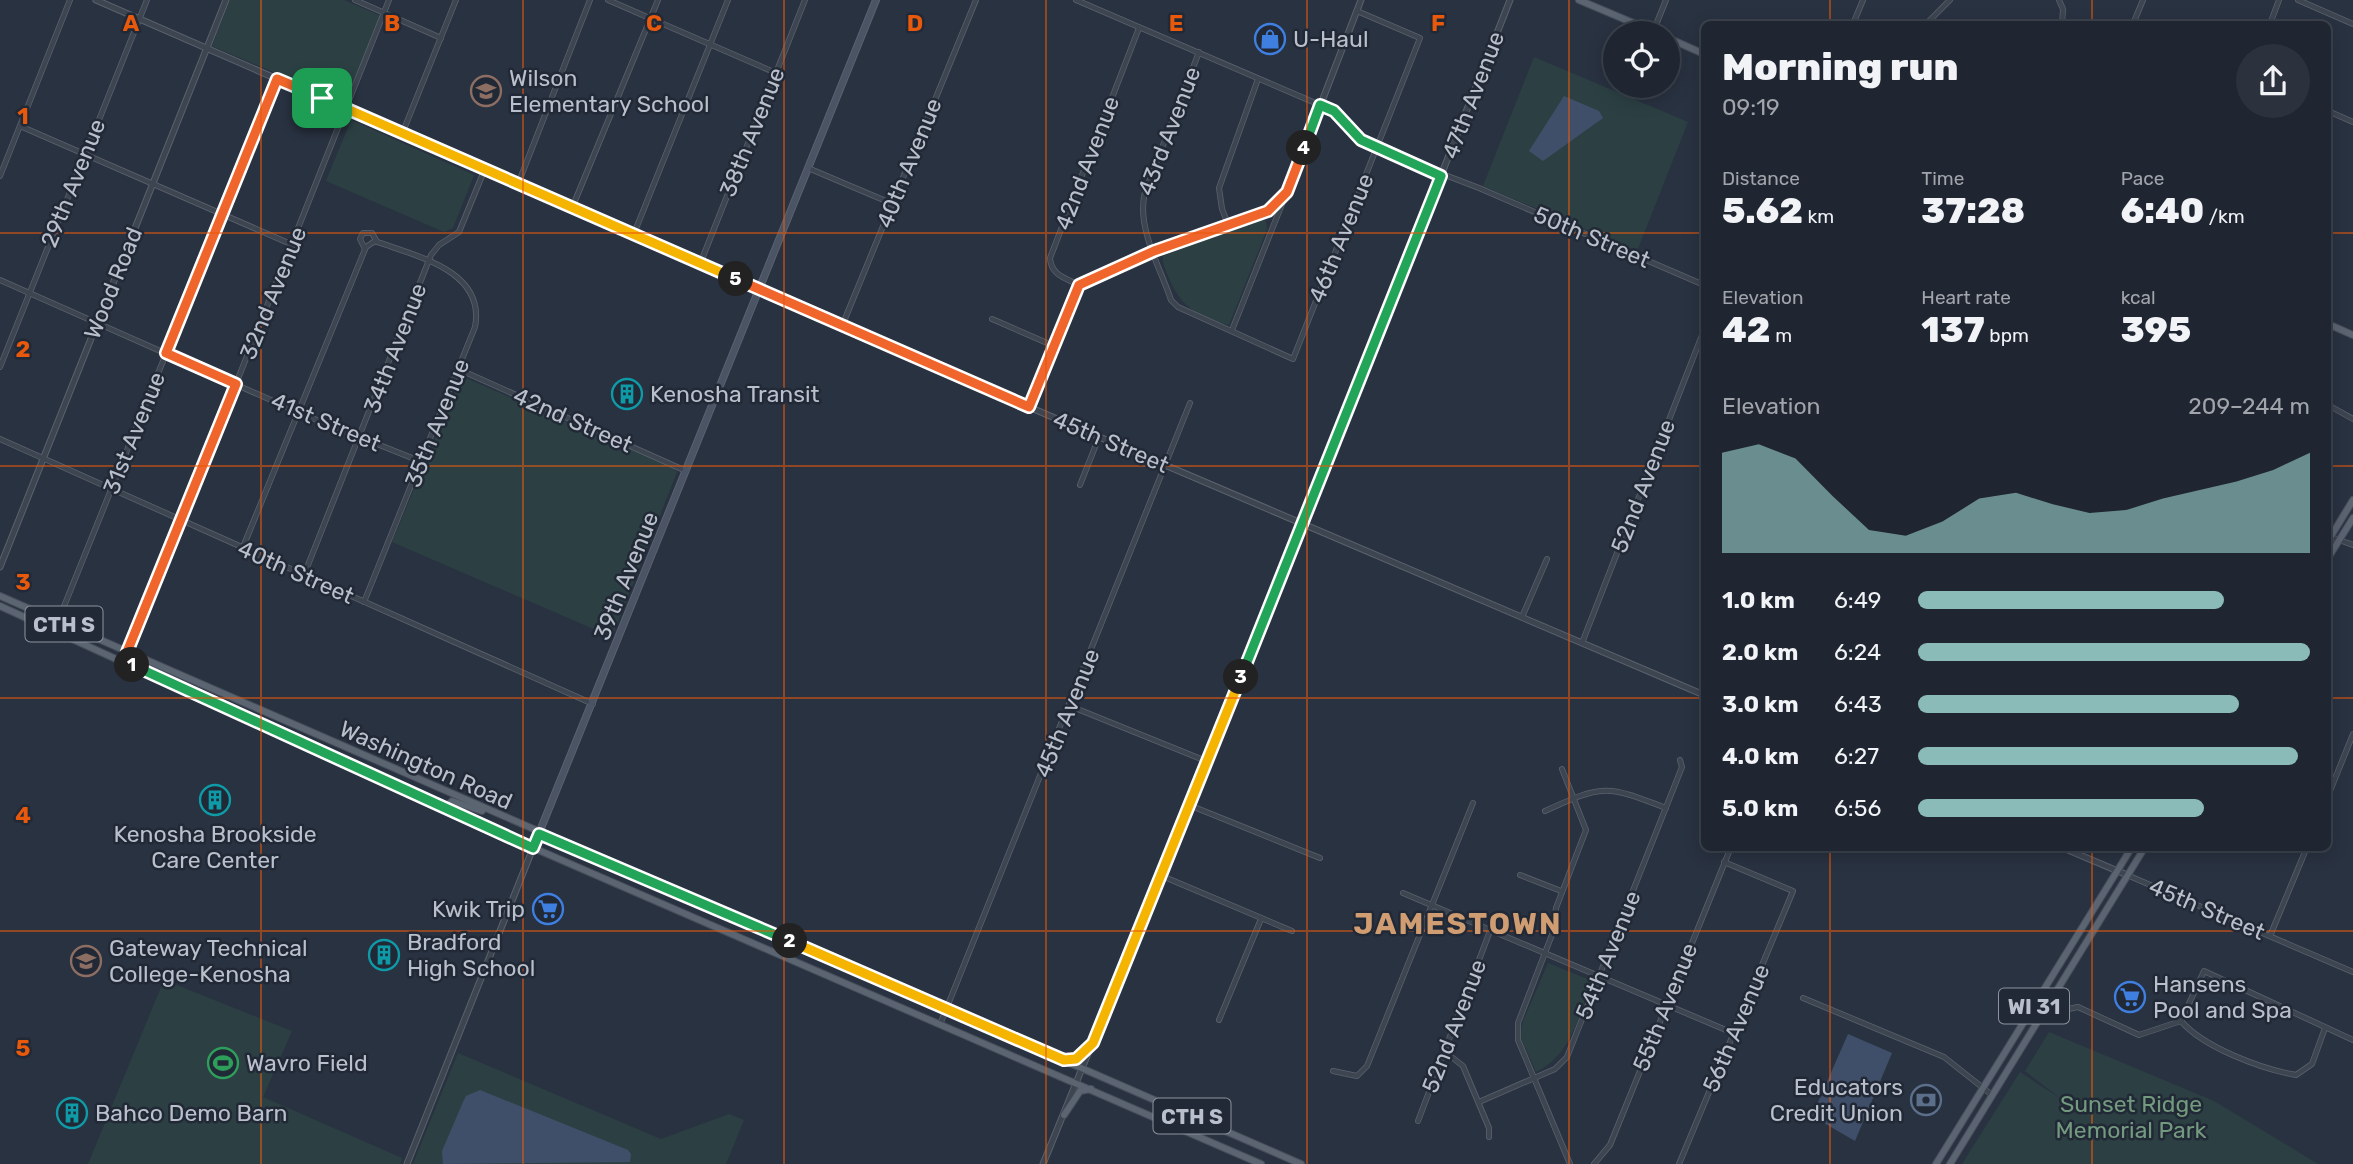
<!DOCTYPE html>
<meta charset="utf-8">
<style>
body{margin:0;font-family:Rubik,sans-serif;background:#2c323d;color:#f1f3f6;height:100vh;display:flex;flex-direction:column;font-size:26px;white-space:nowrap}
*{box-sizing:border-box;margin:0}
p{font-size:23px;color:#a1a5ab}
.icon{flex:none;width:38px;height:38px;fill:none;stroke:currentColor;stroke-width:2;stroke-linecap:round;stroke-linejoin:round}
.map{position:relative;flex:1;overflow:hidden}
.side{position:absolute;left:1701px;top:21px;width:630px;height:830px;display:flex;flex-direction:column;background:#1f2631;border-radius:10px;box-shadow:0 4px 18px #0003,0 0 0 2px #3c434d}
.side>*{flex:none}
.controls{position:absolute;left:1603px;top:21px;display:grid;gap:14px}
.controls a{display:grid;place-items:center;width:77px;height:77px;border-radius:50%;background:#1f2631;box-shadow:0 4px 18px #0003,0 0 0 2px #3c434d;font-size:35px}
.pin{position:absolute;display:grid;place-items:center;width:60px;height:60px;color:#fff;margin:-30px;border-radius:14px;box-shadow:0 4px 10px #0006}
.km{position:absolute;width:35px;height:35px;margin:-18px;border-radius:50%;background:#222;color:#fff;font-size:19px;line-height:35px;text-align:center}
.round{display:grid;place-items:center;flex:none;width:74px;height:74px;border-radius:37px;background:#2c323d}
.headline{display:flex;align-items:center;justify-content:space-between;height:119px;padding:0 21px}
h1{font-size:38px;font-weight:800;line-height:52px}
.figures{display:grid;grid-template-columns:repeat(3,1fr);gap:10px;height:119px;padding:7px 21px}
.figures div{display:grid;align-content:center}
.figures b{font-size:35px;font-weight:800}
.figures small{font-size:19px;font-weight:400}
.figures p{font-size:19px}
.chart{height:196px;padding:14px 21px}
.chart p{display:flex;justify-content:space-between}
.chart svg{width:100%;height:126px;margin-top:7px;fill:#8bbbb9;opacity:.7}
ul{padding:0 21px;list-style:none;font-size:23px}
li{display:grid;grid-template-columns:112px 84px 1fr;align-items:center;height:52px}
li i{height:18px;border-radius:9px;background:#8bbbb9}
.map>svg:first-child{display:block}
.green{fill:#2c4043}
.water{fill:#404f69}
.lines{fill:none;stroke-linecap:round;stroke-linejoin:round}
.minor-casing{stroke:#5b626e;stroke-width:6}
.tertiary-casing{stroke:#5b626e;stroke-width:7}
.secondary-casing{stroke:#5b626e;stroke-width:8}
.primary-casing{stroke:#474d5a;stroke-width:8}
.minor{stroke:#3d4551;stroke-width:4.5}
.tertiary{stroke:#3d4551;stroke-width:5}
.secondary{stroke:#4b5464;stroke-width:6}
.primary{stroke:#5b6471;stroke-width:6}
.split-1-casing{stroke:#fff;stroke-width:14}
.split-2-casing{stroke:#fff;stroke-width:14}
.split-3-casing{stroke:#fff;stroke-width:14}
.split-4-casing{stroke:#fff;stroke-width:14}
.split-5-casing{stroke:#fff;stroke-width:14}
.split-6-casing{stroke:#fff;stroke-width:14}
.split-1{stroke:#f0652b;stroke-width:9}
.split-2{stroke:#22a559;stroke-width:9}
.split-3{stroke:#f5b400;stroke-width:9}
.split-4{stroke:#22a559;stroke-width:9}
.split-5{stroke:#f0652b;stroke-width:9}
.split-6{stroke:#f5b400;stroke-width:9}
.grid{fill:none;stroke:#e8590c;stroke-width:2;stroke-opacity:0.55}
.labels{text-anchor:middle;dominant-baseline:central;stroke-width:5;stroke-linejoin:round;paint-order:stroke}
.shield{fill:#222936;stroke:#8c939e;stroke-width:2}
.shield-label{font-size:21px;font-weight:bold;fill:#bac0cb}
.poi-label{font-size:23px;fill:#bac0cb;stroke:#222936;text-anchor:start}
.street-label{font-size:23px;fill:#bac0cb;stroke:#222936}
.park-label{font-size:23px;fill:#739a7e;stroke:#222936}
.district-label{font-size:30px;font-weight:bold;letter-spacing:2px;fill:#cf9d71;stroke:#222936}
.grid-label{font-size:23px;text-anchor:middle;font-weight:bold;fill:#e8590c;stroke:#222936;stroke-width:5;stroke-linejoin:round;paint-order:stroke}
</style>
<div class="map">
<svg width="2353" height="1164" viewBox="0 0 2353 1164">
<rect width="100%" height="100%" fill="#293241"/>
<g class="green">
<path d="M230 0H344L381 16 346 103 212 46Z"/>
<path d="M1534 57 1688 122 1637 251 1483 186Z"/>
<path d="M351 120 474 175 453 228 444 232 326 181Z"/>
<path d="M1257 219 1266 221 1267 229 1229 325C1198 317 1181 307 1169 278 1166 270 1162 264 1163 256Z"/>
<path d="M461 376 673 468 677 472 612 637 392 542Z"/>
<path d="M1548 963 1592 981C1578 1017 1572 1054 1536 1072L1521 1038 1522 1024Z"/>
<path d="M164 980 292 1031 263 1097 402 1158 400 1164H88Z"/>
<path d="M2049 1032 2214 1101 2318 1164H1962L2020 1072 2061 1099 2025 1071Z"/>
<path d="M458 1053 661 1139 729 1114 744 1120 726 1164H413Z"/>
</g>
<g class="water">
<path d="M1564 96 1599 111 1603 118 1543 161 1529 151Z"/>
<path d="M1848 1034 1892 1053 1855 1141 1812 1116Z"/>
<path d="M480 1090 628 1150 631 1154 630 1162 443 1164 442 1151 463 1102 466 1096Z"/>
</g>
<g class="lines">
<g class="minor-casing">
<g id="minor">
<path d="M355 0 441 38"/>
<path d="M608 0 776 73"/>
<path d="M1076 0 1334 111 1361 140 1377 149 1479 188 1704 285"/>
<path d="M2059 0 2063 9 2062 24"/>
<path d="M2298 0 2353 24"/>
<path d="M1853 24 1863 0"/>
<path d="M1926 24 1950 0"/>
<path d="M2133 24 2143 0"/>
<path d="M2270 24 2279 0"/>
<path d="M1653 32 1666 0"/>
<path d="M1199 52 1145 192C1136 227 1160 267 1171 300L1178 307 1293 359 1420 38 1357 11"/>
<path d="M2328 111 2353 122"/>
<path d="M20 126 293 245"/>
<path d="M402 134 456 0"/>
<path d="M808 168 893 204"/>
<path d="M0 176 70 0"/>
<path d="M518 184 590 0"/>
<path d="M572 208 658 0"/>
<path d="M1228 224 1222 209 1219 188 1258 79"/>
<path d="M633 236 728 0"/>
<path d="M365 249 360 239 363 233H372L377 242"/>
<path d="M700 264 805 0"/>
<path d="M0 280 307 416 422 462"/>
<path d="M1079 285C1065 278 1051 275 1050 258L1139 28"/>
<path d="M992 319 1054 346"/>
<path d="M842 326 976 0"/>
<path d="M1232 330 1286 194"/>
<path d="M0 367 147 0"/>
<path d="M458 369 686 471"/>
<path d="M2328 405 2353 419"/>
<path d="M0 439 593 704"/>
<path d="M1080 485 1099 437"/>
<path d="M2328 536 2353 545"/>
<path d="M243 547 366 247 375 241C415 256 486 270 475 327L364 602"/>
<path d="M304 575 431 255 439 245 459 232 484 171"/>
<path d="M1522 617 1547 559"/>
<path d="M54 631 277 79"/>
<path d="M1582 643 1704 330"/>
<path d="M125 662 389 0"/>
<path d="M1070 706 1206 761"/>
<path d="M1562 769 1586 830 1556 908 1553 932 1518 1023V1040L1570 1164"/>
<path d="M2328 796 2353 734"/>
<path d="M1189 805 1320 858"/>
<path d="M1545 811C1604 784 1606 785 1666 808"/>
<path d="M1520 875 1561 891"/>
<path d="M2127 875 2353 972"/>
<path d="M1162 876 1292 931"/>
<path d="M1403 893 1733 1033"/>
<path d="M2270 936 2307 847"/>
<path d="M2041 995 2068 1009 2078 1007 2139 1035 2181 1021C2203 1047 2261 1069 2296 1075L2312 1064 2325 1028"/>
<path d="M1803 998 1944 1057 1992 1095"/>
<path d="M1219 1020 1261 919"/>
<path d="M2181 1021 2204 971 2353 1040"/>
<path d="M941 1022 1190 403"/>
<path d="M1444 1051 1463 1066 1489 1128V1137"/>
<path d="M1333 1071 1357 1076 1367 1066 1473 803"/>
<path d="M1479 1102 1555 1069 1567 1057 1682 767 1680 760"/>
<path d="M1418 1121 1490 931"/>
<path d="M1594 1164 1610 1145 1731 847"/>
<path d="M1679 1164 1793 891 1724 862"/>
</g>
</g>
<g class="tertiary-casing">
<g id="tertiary">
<path d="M96 0 1029 407 1704 695"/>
<path d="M1029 407 1079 285 1154 251 1268 211 1287 192 1361 0"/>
<path d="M0 567 226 0"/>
<path d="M2061 847 2127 875"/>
<path d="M407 1164 533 848"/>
<path d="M1043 1164 1304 524 1510 0"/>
</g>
</g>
<g class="secondary-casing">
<path id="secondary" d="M533 848 876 0"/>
</g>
<g class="primary-casing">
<g id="primary">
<path d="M1579 0 1657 33"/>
<path d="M1668 38 1704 54"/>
<path d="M2328 324 2353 335"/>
<path d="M2328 541 2353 500"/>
<path d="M2328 558 2353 518"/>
<path d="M0 596 1301 1164"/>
<path d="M0 606 444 809 1261 1164"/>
<path d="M444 809 452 801 482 811"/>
<path d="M1066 1060 1076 1059 1093 1043"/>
<path d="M1064 1115 1080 1091 1091 1089"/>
<path d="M1936 1164 2132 847"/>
<path d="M1950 1164 2145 847"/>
</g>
</g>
<use href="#minor" class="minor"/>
<use href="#tertiary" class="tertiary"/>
<use href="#secondary" class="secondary"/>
<use href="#primary" class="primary"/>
</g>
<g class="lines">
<g class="split-1-casing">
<path id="split-1" d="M132 665 125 662 127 652 236 384 166 353 277 79 322 98"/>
</g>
<g class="split-2-casing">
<path id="split-2" d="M132 665 533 848 539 834 790 941"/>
</g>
<g class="split-3-casing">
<path id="split-3" d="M790 941 1064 1060 1076 1059 1093 1043 1241 677"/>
</g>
<g class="split-4-casing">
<path id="split-4" d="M1241 677 1441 176 1361 140 1334 111 1320 105 1304 148"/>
</g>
<g class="split-5-casing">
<path id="split-5" d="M736 279 1029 407 1079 285 1154 251 1268 211 1287 192 1304 148"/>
</g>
<g class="split-6-casing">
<path id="split-6" d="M322 98 736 279"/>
</g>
<use href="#split-1" class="split-1"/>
<use href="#split-2" class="split-2"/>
<use href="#split-3" class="split-3"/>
<use href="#split-4" class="split-4"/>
<use href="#split-5" class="split-5"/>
<use href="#split-6" class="split-6"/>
</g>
<path class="grid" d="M261 0V1164M523 0V1164M784 0V1164M1046 0V1164M1307 0V1164M1569 0V1164M1830 0V24M2092 0V24M0 233H1704M2328 233H2353M0 466H1704M2328 466H2353M0 698H1704M2328 698H2353M1830 847V1164M2092 847V1164M0 931H2353"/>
<defs>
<g id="shop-ring" transform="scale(1.575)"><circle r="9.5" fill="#222936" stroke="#3f7fe0" stroke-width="1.5"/><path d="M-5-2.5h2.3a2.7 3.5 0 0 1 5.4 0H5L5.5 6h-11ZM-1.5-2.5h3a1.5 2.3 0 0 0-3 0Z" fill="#3f7fe0"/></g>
<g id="school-ring" transform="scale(1.575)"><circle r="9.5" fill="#222936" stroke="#8d6e63" stroke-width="1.5"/><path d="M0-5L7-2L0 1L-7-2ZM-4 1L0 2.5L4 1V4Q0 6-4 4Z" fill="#8d6e63"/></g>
<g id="building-ring" transform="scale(1.575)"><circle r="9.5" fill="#222936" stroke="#0f9aa8" stroke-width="1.5"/><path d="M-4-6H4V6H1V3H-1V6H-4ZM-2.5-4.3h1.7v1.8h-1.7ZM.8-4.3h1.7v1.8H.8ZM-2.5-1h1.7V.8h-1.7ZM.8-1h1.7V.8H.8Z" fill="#0f9aa8"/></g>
<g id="supermarket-ring" transform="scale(1.575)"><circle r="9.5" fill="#222936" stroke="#3f7fe0" stroke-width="1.5"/><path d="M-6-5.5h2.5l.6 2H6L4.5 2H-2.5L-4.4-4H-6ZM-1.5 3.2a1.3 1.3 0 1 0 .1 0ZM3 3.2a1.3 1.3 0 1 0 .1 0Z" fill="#3f7fe0"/></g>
<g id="university-ring" transform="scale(1.575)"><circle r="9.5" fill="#222936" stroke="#8d6e63" stroke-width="1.5"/><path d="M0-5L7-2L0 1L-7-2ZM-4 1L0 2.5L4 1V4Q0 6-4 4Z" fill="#8d6e63"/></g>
<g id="stadium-ring" transform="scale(1.575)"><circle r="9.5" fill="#222936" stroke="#2e9e5b" stroke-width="1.5"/><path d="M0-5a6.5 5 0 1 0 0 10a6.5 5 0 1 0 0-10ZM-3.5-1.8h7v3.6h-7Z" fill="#2e9e5b"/></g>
<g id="bank-ring" transform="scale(1.575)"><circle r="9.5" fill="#222936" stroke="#5c6f8a" stroke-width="1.5"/><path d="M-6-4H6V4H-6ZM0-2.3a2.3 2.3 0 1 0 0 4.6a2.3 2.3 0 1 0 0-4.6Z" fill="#5c6f8a"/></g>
</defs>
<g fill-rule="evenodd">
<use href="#shop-ring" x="1270" y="39"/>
<use href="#school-ring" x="486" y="91"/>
<use href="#building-ring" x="627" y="394"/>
<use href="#building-ring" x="215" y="800"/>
<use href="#supermarket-ring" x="548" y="909"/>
<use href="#building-ring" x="384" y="955"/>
<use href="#university-ring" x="86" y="961"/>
<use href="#supermarket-ring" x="2130" y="997"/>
<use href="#stadium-ring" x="223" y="1063"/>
<use href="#bank-ring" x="1926" y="1100"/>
<use href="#building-ring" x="72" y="1113"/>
</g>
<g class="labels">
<g class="shield">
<rect x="25.5" y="606.5" width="77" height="35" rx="5"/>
<rect x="1999" y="988.5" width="70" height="35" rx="5"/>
<rect x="1153.5" y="1098.5" width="77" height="35" rx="5"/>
</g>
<g class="shield-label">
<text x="64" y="624">CTH S</text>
<text x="2034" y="1006">WI 31</text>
<text x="1192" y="1116">CTH S</text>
</g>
<g class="poi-label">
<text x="1293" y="39">U-Haul</text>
<text x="509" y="78">Wilson<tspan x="509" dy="26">Elementary School</tspan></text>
<text x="650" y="394">Kenosha Transit</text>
<text x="215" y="834" text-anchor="middle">Kenosha Brookside<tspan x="215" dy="26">Care Center</tspan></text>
<text x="525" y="909" text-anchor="end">Kwik Trip</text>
<text x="407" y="942">Bradford<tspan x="407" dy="26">High School</tspan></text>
<text x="109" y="948">Gateway Technical<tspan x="109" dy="26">College-Kenosha</tspan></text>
<text x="2153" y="984">Hansens<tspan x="2153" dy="26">Pool and Spa</tspan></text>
<text x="246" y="1063">Wavro Field</text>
<text x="1903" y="1087" text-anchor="end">Educators<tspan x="1903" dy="26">Credit Union</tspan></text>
<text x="95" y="1113">Bahco Demo Barn</text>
</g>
<g class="street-label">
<text transform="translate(1473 95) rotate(-69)">47th Avenue</text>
<text transform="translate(1169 131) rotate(-69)">43rd Avenue</text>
<text transform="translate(752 132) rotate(-68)">38th Avenue</text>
<text transform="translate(909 163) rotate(-68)">40th Avenue</text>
<text transform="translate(1087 163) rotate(-69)">42nd Avenue</text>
<text transform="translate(73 183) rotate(-68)">29th Avenue</text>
<text transform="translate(1592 237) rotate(23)">50th Street</text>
<text transform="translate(1341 238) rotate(-68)">46th Avenue</text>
<text transform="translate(113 283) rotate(-68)">Wood Road</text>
<text transform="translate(273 293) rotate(-68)">32nd Avenue</text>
<text transform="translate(395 348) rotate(-69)">34th Avenue</text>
<text transform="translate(573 420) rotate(24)">42nd Street</text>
<text transform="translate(326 422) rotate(23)">41st Street</text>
<text transform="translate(437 423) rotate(-68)">35th Avenue</text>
<text transform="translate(134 433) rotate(-68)">31st Avenue</text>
<text transform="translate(1111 442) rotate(23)">45th Street</text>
<text transform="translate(1643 486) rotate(-69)">52nd Avenue</text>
<text transform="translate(296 572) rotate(24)">40th Street</text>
<text transform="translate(626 576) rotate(-68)">39th Avenue</text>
<text transform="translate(1067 713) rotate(-68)">45th Avenue</text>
<text transform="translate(426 765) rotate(24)">Washington Road</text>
<text transform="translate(2207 909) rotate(23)">45th Street</text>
<text transform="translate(1608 955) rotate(-68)">54th Avenue</text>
<text transform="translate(1665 1007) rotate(-68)">55th Avenue</text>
<text transform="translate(1454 1026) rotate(-69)">52nd Avenue</text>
<text transform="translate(1736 1028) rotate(-67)">56th Avenue</text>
</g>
<g class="park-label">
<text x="2131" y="1104">Sunset Ridge<tspan x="2131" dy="26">Memorial Park</tspan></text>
</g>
<g class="district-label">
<text x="1458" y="924">JAMESTOWN</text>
</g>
</g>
<g class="grid-label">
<text x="131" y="31">A</text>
<text x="392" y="31">B</text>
<text x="654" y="31">C</text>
<text x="915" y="31">D</text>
<text x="1176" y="31">E</text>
<text x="1438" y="31">F</text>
<text x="23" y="124">1</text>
<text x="23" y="357">2</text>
<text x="23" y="590">3</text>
<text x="23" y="823">4</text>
<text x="23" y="1056">5</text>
</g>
</svg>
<div class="controls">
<a><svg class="icon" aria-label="locate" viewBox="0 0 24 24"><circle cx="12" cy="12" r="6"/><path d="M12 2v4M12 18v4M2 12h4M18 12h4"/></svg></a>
</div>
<div class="pin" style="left:322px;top:98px;background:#1e9e55"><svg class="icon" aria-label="arrive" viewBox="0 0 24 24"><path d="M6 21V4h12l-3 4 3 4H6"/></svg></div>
<b class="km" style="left:132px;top:665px">1</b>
<b class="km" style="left:790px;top:941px">2</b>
<b class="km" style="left:1241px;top:677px">3</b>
<b class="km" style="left:1304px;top:148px">4</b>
<b class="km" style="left:736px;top:279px">5</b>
<section class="side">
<div class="headline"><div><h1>Morning run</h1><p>09:19</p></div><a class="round"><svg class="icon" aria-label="share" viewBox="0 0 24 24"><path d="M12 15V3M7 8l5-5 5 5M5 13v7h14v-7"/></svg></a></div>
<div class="figures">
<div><p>Distance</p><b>5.62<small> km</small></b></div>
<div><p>Time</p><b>37:28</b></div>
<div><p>Pace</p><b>6:40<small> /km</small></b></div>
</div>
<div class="figures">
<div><p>Elevation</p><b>42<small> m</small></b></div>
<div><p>Heart rate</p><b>137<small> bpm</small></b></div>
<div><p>kcal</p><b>395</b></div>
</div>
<div class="chart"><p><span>Elevation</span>209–244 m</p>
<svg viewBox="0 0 160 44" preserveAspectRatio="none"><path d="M0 44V9L10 6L20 11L30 24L40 36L50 38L60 33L70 25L80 23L90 27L100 30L110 29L120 25L130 22L140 19L150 15L160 9V44z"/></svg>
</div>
<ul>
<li><b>1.0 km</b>6:49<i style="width:78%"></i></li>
<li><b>2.0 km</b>6:24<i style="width:100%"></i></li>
<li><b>3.0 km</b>6:43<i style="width:82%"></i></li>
<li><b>4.0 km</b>6:27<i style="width:97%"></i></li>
<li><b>5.0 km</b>6:56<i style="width:73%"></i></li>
</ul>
</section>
</div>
